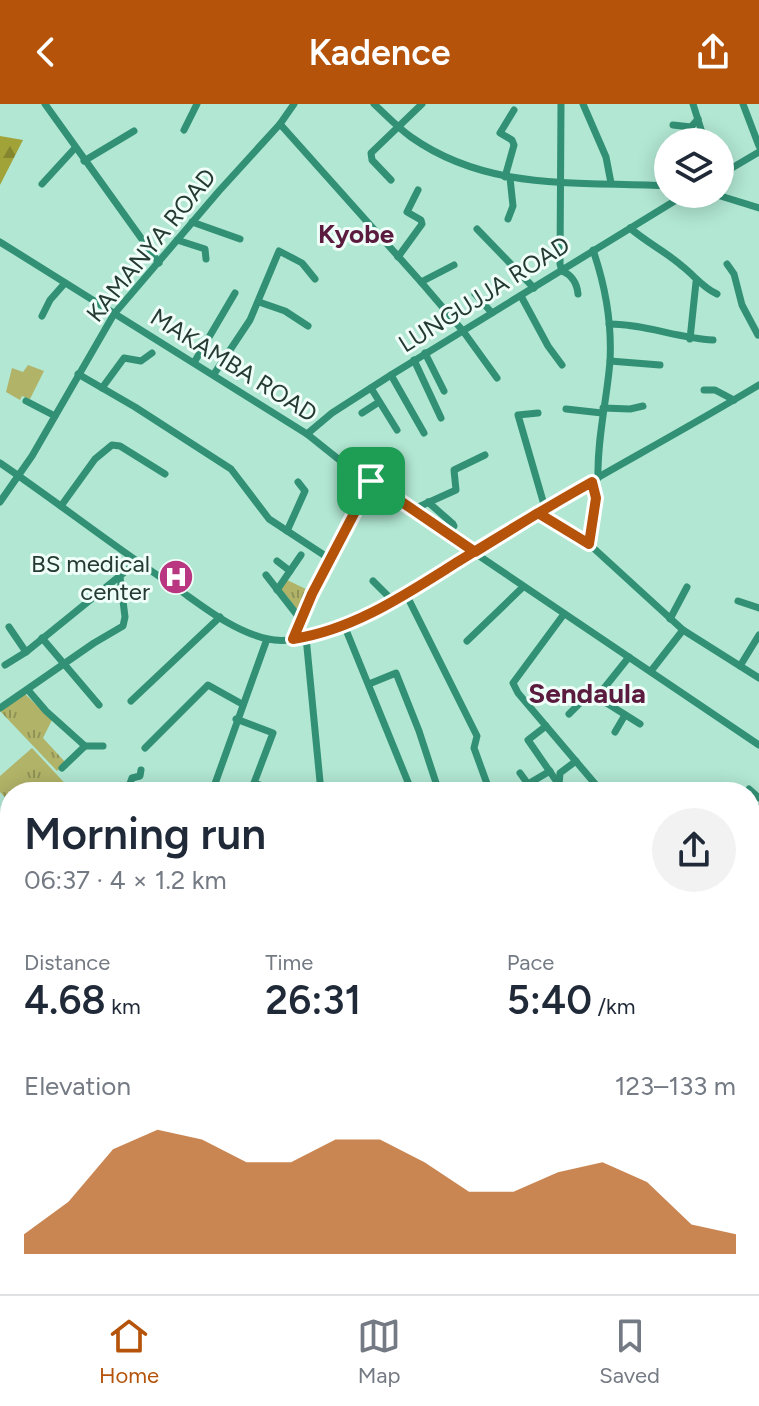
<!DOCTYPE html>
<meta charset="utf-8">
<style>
body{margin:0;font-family:Figtree,sans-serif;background:#f2f2f3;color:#1f2937;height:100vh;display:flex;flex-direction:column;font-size:30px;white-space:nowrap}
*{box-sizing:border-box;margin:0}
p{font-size:26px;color:#747a83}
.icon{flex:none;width:44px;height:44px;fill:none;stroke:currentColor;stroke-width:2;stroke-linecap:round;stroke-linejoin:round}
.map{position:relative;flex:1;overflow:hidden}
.sheet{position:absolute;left:0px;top:678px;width:760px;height:512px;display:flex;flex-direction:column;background:#fff;border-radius:32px 32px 0 0;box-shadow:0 4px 20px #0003}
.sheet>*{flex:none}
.fabs{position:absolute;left:654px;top:24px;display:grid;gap:16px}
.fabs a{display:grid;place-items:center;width:80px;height:80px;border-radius:50%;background:#fff;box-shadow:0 4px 20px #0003;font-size:40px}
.pin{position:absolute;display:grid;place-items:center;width:68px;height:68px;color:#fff;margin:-34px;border-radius:16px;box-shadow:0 4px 12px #0006}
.round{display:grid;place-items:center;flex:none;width:84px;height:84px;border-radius:42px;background:#f2f2f3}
.summary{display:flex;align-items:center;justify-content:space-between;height:136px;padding:0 24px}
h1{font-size:44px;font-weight:600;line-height:60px}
.figures{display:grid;grid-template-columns:repeat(3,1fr);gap:12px;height:136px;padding:8px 24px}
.figures div{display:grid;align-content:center}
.figures b{font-size:40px;font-weight:600}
.figures small{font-size:22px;font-weight:400}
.figures p{font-size:22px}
.chart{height:224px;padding:16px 24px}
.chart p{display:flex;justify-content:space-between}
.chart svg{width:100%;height:144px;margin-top:8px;fill:#b45309;opacity:.7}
header{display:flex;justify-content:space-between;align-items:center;height:104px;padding:0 24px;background:#b45309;color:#fff;font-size:36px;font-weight:600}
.dock{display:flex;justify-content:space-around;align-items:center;height:112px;border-top:2px solid #e0e1e3;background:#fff;font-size:22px;color:#747a83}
.dock a{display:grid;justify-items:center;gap:4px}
.dock .active{color:#b45309}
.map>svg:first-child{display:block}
.grass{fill:url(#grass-tufts)}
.forest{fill:url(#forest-firs)}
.wetland{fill:url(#wetland-marsh)}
.garden{fill:#b1b368}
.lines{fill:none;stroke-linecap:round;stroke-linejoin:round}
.stream{stroke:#33b1e3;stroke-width:2}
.minor{stroke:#329175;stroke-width:7}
.major{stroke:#223d33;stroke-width:9}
.route-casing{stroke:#fff;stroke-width:16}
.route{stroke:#b45309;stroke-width:10}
.labels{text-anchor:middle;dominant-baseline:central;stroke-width:6;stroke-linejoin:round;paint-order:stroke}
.street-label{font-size:24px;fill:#243a32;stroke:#effef8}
.poi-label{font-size:24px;fill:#243a32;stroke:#effef8;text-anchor:end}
.neighbourhood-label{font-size:26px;font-weight:bold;fill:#5a1b3e;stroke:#effef8}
.quarter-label{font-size:28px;font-weight:bold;fill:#5a1b3e;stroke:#effef8}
</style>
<header><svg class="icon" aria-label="back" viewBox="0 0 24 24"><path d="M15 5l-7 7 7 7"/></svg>Kadence<svg class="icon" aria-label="share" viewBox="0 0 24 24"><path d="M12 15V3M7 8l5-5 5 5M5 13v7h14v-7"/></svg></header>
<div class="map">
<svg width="759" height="1190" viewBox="0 0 759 1190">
<defs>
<pattern id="grass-tufts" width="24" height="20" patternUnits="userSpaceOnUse" patternTransform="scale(2)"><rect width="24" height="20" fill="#b1b368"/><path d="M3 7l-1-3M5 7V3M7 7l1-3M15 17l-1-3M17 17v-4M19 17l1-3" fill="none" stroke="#909356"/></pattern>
<pattern id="forest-firs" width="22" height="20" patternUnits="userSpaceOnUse" patternTransform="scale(2)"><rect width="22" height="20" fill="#a1a237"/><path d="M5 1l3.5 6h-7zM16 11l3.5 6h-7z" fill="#83852f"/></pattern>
<pattern id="wetland-marsh" width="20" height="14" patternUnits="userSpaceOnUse" patternTransform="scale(2)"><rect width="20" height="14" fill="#b1b368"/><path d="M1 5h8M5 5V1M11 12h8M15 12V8" fill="none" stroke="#909356"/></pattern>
</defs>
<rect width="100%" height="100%" fill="#b1e7d3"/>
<g class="grass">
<path d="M287 476 310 487 299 508 281 485Z"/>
<path d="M25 590 52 616 43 634 66 659 57 667 0 607Z"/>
<path d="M32 644 73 688H10V699L0 688V672Z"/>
</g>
<path class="forest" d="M0 32 23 36 0 81Z"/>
<path class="wetland" d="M10 710V833L0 827V713Z"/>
<path class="garden" d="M28 261 44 267 30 295 22 292 20 296 6 288 12 264 23 268Z"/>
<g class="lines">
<g class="stream">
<path d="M750 725 759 718"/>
<path d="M404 1190 406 1180"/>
</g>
<g class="minor">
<path d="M45 0 159 159"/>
<path d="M374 0C386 11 398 24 411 33 489 88 578 77 668 82"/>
<path d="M561 0 560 160 562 167C572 171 577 180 578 190"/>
<path d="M583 0 606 53 611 79"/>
<path d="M693 0 705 38"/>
<path d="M743 0 759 42"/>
<path d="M280 20 421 178 463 227 497 274"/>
<path d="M673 21 691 23 698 15"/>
<path d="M184 26 197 0"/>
<path d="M84 57 134 27"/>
<path d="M720 71 759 48"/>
<path d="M505 73 514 41 512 36 500 29 514 6"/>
<path d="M391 76 372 56 371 49 422 0"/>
<path d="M42 80 75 44"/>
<path d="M714 90 759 104"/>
<path d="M508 115 513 102 510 74"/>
<path d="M192 118 240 135"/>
<path d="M630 124C646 138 666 148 682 162 695 172 702 183 717 190"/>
<path d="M477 125 534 184"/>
<path d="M177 136 205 145 206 155"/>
<path d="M0 138 307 330 352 366 759 641"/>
<path d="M593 146C605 181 612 220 610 257 607 296 597 334 598 374"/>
<path d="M398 153 422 120 421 116 407 108 418 86"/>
<path d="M727 160 734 170 742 201 758 231"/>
<path d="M421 178 454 161"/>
<path d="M475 190 492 209"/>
<path d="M521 192 548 242 562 261"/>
<path d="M259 198 285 207 308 222"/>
<path d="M42 212 50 196 65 179"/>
<path d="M609 220C645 220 677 234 713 236"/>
<path d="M690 235 696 178"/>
<path d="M425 249 444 287"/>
<path d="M414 256 441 314"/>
<path d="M195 257 235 189"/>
<path d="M610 257 660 261"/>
<path d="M78 270 135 303 231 365 269 415 330 455"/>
<path d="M214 270 250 216 279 147 302 159 315 175"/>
<path d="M391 271 424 329"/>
<path d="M102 284 124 254 141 257 152 249"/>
<path d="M371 284 397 326"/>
<path d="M704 286H715L734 296"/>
<path d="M26 297 55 312"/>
<path d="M603 304 630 305 643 302"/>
<path d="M566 305 602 309"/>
<path d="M362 309 379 298"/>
<path d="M538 309 518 311 545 404"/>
<path d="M307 330 332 309 391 271 686 90"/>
<path d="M0 359C60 400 117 445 178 485 205 504 235 528 268 535 333 550 481 443 538 408 611 365 686 325 759 281"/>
<path d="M592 378 596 394 589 440 683 526 759 574"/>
<path d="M0 398 32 352 114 210 219 87 280 20 294 0"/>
<path d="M428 398 453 420 454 422 449 430"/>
<path d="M61 402 95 355 112 341 120 342 165 370"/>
<path d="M414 405 456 386 454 366 485 351"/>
<path d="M538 409 589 440"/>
<path d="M287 427 305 387 298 378"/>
<path d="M277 457 290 467"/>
<path d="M266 471 301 516"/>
<path d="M373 477 393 497"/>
<path d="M277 486 301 451"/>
<path d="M406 490 477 632 474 644 490 688"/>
<path d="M738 497 759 504"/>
<path d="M564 510 513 579 518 589 546 622 528 636 564 688"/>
<path d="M670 515 687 483"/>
<path d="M344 521 412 688"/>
<path d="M9 523 26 548"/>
<path d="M306 533 321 688"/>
<path d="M42 534 99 601"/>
<path d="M293 535 312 490 371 377"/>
<path d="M467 537 523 483"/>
<path d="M5 561 26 548 137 458"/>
<path d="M740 562 759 531"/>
<path d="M651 567 683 526"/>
<path d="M369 580 396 569 419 627 439 688"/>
<path d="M28 586 46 607 85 642 62 664"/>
<path d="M597 593 640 620"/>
<path d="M131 597 220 513"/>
<path d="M0 604 94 539 123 522 125 513 120 473"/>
<path d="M569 610 580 599 597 593 629 553"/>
<path d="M236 615 273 629 254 679 281 688"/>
<path d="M546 622 602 688"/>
<path d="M615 628 625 611"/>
<path d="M85 642H103"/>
<path d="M145 644 208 581 242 600"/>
<path d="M520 669 528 680 550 667"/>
<path d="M559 681 560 669 576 657"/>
<path d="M749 685 759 694"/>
<path d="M127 688 132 674 140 672 141 666"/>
<path d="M212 688 267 535"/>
<path d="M750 711 759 704"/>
<path d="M750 784 759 781"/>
<path d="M750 880 759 907"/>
<path d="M750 957 759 972"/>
<path d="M0 1029 4 1025 2 1013 10 999"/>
<path d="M750 1078 759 1057"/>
<path d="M0 1109 10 1107"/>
<path d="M165 1180 170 1190"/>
<path d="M200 1180 209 1190"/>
<path d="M257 1180V1186L264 1190"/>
<path d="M668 1180 683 1190"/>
<path d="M719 1180 727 1190"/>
<path d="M501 1181 527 1190"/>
<path d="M74 1182 114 1190"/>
<path d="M414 1182V1180"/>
<path d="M423 1186 432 1190"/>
<path d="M67 1190 75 1180"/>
<path d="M495 1190 502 1180"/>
<path d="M713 1190 716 1180"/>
</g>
<g class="major">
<path d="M0 929 10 931"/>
<path d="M750 1097 759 1100"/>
</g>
</g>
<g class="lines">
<g class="route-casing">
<path id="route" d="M371 377 312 490 293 535C354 526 408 489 459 457 503 430 547 403 592 378L596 394 589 440 538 409 475 448 371 377"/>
</g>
<use href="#route" class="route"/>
</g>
<defs>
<g id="hospital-disc" transform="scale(1.8)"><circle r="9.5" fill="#b83780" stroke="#effef8"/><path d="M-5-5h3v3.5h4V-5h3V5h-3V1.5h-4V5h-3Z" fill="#fff"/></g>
</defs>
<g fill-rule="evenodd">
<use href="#hospital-disc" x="176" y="473"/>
</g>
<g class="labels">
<g class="street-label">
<text transform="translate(151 141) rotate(-51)">KAMANYA ROAD</text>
<text transform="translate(484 190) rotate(-32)">LUNGUJJA ROAD</text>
<text transform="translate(234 261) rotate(32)">MAKAMBA ROAD</text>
</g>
<g class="poi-label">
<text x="150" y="459">BS medical<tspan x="150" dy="28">center</tspan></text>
</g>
<g class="neighbourhood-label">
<text x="356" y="130">Kyobe</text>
</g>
<g class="quarter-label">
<text x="587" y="589">Sendaula</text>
</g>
</g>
</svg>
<div class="fabs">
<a><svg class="icon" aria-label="layers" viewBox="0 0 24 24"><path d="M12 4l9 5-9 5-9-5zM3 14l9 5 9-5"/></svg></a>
</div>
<div class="pin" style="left:371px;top:377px;background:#1e9e55"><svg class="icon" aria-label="arrive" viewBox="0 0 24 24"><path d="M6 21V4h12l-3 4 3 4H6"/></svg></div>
<section class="sheet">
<div class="summary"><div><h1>Morning run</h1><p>06:37 · 4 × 1.2 km</p></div><a class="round"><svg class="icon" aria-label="share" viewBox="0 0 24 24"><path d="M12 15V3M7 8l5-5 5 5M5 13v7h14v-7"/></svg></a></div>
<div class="figures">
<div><p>Distance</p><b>4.68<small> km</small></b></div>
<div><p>Time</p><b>26:31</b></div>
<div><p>Pace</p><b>5:40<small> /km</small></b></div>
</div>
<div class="chart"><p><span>Elevation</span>123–133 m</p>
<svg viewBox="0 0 160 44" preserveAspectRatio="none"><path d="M0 44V38L10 28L20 12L30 6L40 9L50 16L60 16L70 9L80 9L90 16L100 25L110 25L120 19L130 16L140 22L150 35L160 38V44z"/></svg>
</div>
</section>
</div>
<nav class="dock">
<a class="active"><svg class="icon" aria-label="home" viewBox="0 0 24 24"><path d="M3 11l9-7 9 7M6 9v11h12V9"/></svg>Home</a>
<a><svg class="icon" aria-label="map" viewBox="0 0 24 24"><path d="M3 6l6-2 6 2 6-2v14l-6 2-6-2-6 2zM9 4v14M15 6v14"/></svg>Map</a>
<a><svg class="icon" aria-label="saved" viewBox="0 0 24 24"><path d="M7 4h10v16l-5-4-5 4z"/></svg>Saved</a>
</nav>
